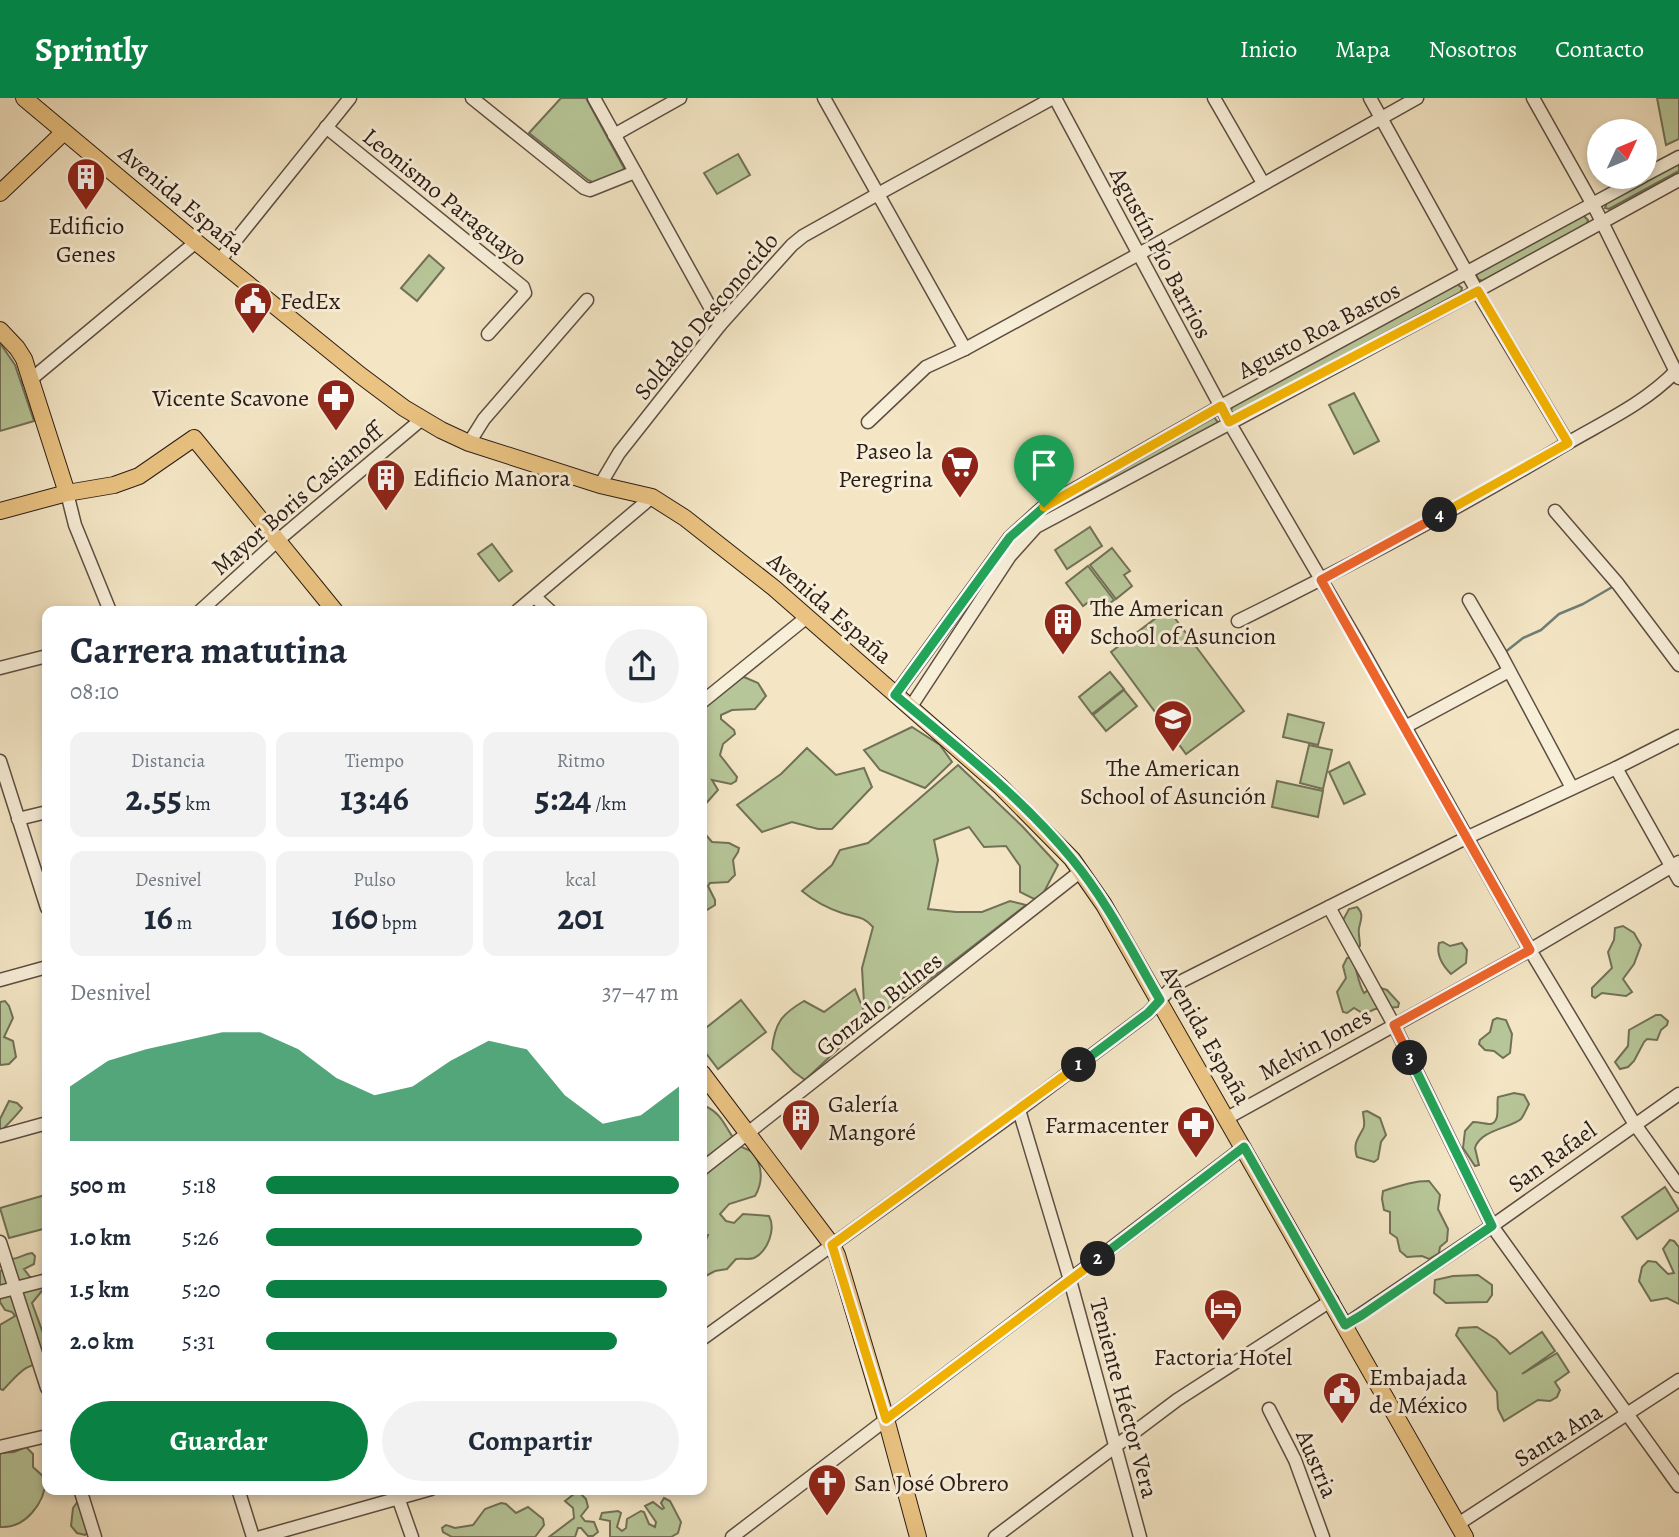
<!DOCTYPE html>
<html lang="es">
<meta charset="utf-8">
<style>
body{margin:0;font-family:Alegreya,serif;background:#f2f2f3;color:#1f2937;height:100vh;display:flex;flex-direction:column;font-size:26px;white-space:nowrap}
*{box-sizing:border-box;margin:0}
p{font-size:23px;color:#747a83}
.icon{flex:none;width:38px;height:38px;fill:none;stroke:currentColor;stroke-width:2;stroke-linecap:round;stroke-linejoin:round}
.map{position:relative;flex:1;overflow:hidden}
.drawer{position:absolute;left:42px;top:508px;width:665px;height:889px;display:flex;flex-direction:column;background:#fff;border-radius:14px;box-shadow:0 4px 10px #0003}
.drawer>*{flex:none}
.needle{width:46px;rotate:46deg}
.buttons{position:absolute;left:1587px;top:21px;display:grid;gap:14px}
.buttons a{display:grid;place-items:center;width:70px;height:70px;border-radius:50%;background:#fff;box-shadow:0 4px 10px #0003;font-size:35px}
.pin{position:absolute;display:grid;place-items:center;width:60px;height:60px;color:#fff;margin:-72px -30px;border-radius:50% 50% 50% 0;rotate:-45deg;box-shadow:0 0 7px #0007}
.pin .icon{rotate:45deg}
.km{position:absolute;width:35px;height:35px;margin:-18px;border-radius:50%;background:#222;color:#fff;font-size:19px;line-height:35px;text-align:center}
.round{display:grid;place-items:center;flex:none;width:74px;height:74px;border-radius:37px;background:#f2f2f3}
.overview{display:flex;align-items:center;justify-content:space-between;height:119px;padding:0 28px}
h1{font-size:38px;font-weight:700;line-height:52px}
.stats{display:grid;grid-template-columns:repeat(3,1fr);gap:10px;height:119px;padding:7px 28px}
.stats div{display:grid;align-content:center;border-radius:14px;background:#f2f2f3;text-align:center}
.stats b{font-size:35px;font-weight:700}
.stats small{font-size:19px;font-weight:400}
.stats p{font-size:19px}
.chart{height:196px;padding:14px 28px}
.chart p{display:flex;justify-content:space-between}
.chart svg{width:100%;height:126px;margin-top:7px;fill:#0b8043;opacity:.7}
.button{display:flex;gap:14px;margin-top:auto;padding:14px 28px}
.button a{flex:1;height:80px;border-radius:42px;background:#0b8043;color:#fff;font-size:28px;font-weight:700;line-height:80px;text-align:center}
.button a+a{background:#f2f2f3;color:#1f2937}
ul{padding:0 28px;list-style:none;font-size:23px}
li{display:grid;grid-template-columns:112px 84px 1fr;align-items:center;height:52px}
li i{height:18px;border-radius:9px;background:#0b8043}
header{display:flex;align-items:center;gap:42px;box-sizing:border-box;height:98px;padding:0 35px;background:#0b8043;color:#fff}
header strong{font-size:33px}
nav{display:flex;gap:38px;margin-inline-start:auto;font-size:24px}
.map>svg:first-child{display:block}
.green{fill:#b7c698;stroke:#717157;stroke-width:2}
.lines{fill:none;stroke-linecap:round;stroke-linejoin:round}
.stream{stroke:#6f7e76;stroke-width:2.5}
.minor-casing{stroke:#5d4e42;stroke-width:15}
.major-casing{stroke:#2b1c16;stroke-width:18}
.minor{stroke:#f8efd9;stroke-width:12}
.major{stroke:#eac382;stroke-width:16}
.split-1-casing{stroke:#fff;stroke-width:14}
.split-2-casing{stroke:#fff;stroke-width:14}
.split-3-casing{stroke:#fff;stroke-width:14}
.split-4-casing{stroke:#fff;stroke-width:14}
.split-5-casing{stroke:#fff;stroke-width:14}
.split-1{stroke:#22a559;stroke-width:9}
.split-2{stroke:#f5b400;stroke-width:9}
.split-3{stroke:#22a559;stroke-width:9}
.split-4{stroke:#f0652b;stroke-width:9}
.split-5{stroke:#f5b400;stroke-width:9}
.labels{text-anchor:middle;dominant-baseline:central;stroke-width:6;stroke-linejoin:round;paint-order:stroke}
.street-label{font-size:24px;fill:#2b1c16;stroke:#f8efd9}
.poi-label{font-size:24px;fill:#2b1c16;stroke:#f8efd9;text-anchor:start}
</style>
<header>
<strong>Sprintly</strong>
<nav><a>Inicio</a><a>Mapa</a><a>Nosotros</a><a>Contacto</a></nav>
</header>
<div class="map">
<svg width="1679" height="1439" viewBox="0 0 1679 1439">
<rect width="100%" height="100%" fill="#f4e6c5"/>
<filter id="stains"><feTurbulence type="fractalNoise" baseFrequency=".00286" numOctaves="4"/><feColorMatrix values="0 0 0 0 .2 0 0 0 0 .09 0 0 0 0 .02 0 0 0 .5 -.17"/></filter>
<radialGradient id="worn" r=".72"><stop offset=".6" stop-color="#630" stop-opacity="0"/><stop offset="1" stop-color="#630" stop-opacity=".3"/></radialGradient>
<g class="green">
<path d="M561 0H586L624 70 621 77 594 85 588 82 529 35Z"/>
<path d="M1657 0H1679V41L1666 47Z"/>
<path d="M738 56 750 77 717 96 704 75Z"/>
<path d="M1679 65V73L1609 111 1605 110 1607 104Z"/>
<path d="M1583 117 1588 122 1587 126 1482 183 1478 181 1476 176Z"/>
<path d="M429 157 444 170 417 203 401 190Z"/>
<path d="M1457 186 1462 190 1461 194 1237 317 1231 313 1232 309Z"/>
<path d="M0 245 15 267 34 323 0 333Z"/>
<path d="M1354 295 1379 343 1354 356 1329 307Z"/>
<path d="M1214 319 1219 326 1077 402 1043 415 1106 377Z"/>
<path d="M1090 429 1102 448 1067 471 1055 452Z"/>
<path d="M492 446 512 473 499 483 478 456Z"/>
<path d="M1112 450 1130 473 1124 477 1132 488 1116 501 1090 467Z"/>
<path d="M1088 468 1114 502 1098 514 1090 503 1083 508 1066 485Z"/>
<path d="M1168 511 1244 613 1186 656 1111 554Z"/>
<path d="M1110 574 1124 591 1092 616 1079 599Z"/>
<path d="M744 579 758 585 766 598 755 611 732 612 721 617V621L734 632 735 636 723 646 720 657 737 679 736 683 731 686 712 682 718 692 702 710V609L740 580Z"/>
<path d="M1124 592 1137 608 1106 633 1093 617Z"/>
<path d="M1288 616 1324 625 1318 647 1283 639Z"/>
<path d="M912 629 940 647 952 664 925 690 880 672 864 652Z"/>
<path d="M1309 647 1332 652 1323 691 1300 685Z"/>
<path d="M807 650 836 677 864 670 872 689 832 731H818L792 724 762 734 737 707 781 676Z"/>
<path d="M1349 664 1365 696 1344 706 1329 674Z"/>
<path d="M958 667 1022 728 1058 767 1042 798 1034 801 1020 794V768L1006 748 984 749 969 729 934 742 938 762 928 811 956 814H982L1010 803 1026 807 941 873 880 916 864 905 862 870 873 829C862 817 857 820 842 815 827 810 814 803 802 793L832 767 840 752 868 745Z"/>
<path d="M1277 683 1323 693 1318 719 1272 709Z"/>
<path d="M702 737H706L712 744 729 745 739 750 738 754 733 762 735 777 728 784 710 785 708 788 715 802V807L702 815Z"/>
<path d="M1357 809C1364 816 1361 821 1359 830 1358 835 1360 842 1360 848L1357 850 1343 822 1349 811Z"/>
<path d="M1623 828 1634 835 1641 847 1634 866 1623 881 1632 894 1626 898 1602 895 1595 900 1592 898V890L1612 870 1608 854 1614 842 1615 830Z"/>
<path d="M1443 844 1450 848 1462 845 1467 852 1466 865 1451 876C1443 868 1436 857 1439 845Z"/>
<path d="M1347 860H1351C1358 871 1357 883 1364 895L1374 888 1387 892 1399 905 1398 909 1375 911 1364 916 1354 910 1347 915 1343 914 1337 894 1346 880 1343 868Z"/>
<path d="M855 891 868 923 805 982 794 974 772 951C775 924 782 916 804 903L824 914Z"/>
<path d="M741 902 766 934 718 971 702 950V933Z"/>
<path d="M5 903 9 908 13 920 4 939 13 943 16 959 9 966 0 967V904Z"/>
<path d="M1656 917H1661L1668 923 1667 927 1661 932 1657 942 1647 941 1644 944 1634 963 1628 969 1620 971 1615 964 1628 948 1629 932Z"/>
<path d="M1497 920 1506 922 1512 936 1510 955 1503 960 1494 953 1485 952 1479 946 1480 942 1490 934 1493 922Z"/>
<path d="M1514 995 1524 997 1529 1006C1527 1010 1524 1017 1521 1021 1511 1030 1480 1032 1475 1050L1479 1067 1475 1068 1463 1050 1465 1033 1473 1024C1479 1024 1487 1026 1491 1026 1501 1023 1496 1006 1498 999Z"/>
<path d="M9 1003 17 1005 22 1010C18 1016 5 1029 0 1034V1021Z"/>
<path d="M707 1009C724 1017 727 1035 739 1047 744 1052 749 1050 753 1055 763 1068 763 1085 755 1098L729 1106 720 1116 726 1123 734 1125 743 1116 769 1118C776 1131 768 1153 754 1160 749 1162 741 1160 736 1161L727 1171 715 1173 702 1180V1151L708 1137 702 1136V1010Z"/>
<path d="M1367 1013 1380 1020 1386 1037 1381 1044 1378 1061 1374 1064 1357 1059C1353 1046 1357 1042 1363 1031 1366 1026 1363 1019 1363 1014Z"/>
<path d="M1429 1083 1440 1097 1438 1111 1448 1131 1447 1143 1440 1149 1439 1155 1429 1161 1422 1158 1407 1159 1400 1153 1397 1140 1390 1135V1114L1384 1112 1382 1101 1383 1093C1399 1088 1412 1083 1429 1083Z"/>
<path d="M1665 1089 1679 1112 1637 1141 1622 1119Z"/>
<path d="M45 1097 47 1105V1130L9 1140 0 1110Z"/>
<path d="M1670 1142 1674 1143 1679 1149V1206L1667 1200 1651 1203 1639 1183 1642 1169 1648 1163 1656 1164 1668 1176 1674 1175 1663 1151Z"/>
<path d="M32 1155 35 1158 34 1166 24 1171 30 1179H35L46 1188 32 1205 47 1246V1269C29 1259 15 1280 3 1292L0 1291V1227L15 1218 12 1214 5 1212 0 1204V1173L11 1169 10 1161C19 1161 23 1156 32 1155Z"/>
<path d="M1478 1177 1492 1187V1197L1487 1204 1446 1205 1434 1195 1435 1182 1453 1178Z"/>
<path d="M1477 1229 1496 1241 1510 1256 1542 1234 1555 1253 1522 1276 1557 1255 1569 1274 1555 1284 1560 1292 1557 1299 1550 1303 1538 1302 1504 1323 1498 1311 1497 1294 1456 1237 1459 1230Z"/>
<path d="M26 1349 33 1356V1369L46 1381C45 1405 25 1431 0 1429V1355L14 1354Z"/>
<path d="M574 1396H581L586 1401 588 1409 581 1418 585 1423 594 1424 598 1434 593 1438H588L581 1430H578L575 1439H549L574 1420 573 1410 565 1403Z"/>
<path d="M664 1400 670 1403 681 1424 678 1435 671 1439H610V1423L600 1421 602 1415 618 1413 621 1415 617 1429 622 1433 626 1430 627 1421 641 1413 644 1414 649 1426 655 1429 656 1424 645 1408 653 1404 662 1411 664 1410 661 1405Z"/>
<path d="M78 1403 93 1430 85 1437 77 1435 71 1428 73 1410Z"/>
<path d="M501 1405 506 1406 516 1415 528 1409 543 1421 544 1427 535 1439H452L443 1434 442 1430 446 1427 455 1430 473 1427 485 1411Z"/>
</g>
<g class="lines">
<path class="stream" d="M1504 555 1523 540 1541 532 1559 516 1583 506 1614 488"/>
<g class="minor-casing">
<g id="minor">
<path d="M472 0 584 90 590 92 635 74"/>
<path d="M594 0 720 227"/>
<path d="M824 0 965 251"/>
<path d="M1055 0 1229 324 1357 543 1530 852 1634 1025 1679 1088"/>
<path d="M1214 0 1263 85"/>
<path d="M1370 0 1477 193 1568 345"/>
<path d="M1533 0 1597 114 1679 280"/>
<path d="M326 29 523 189 525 195 488 236"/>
<path d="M614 37 680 0"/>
<path d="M1645 77 1679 59"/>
<path d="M219 163 350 0"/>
<path d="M29 283 196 144"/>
<path d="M868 324 926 269 965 251 1137 157 1417 0"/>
<path d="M469 345 484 321 587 202"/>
<path d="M600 387 619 355 720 227 792 147 803 138 878 96 1053 0"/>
<path d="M67 395 75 427 110 513"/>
<path d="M1555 413 1618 486 1679 567"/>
<path d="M535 499 550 513"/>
<path d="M1469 502 1501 557 1572 690"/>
<path d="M200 513 277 443 422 321"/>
<path d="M517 513 652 399"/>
<path d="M1238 523C1347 469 1456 412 1561 349 1601 325 1643 307 1676 273"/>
<path d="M0 570 47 558"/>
<path d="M895 597 1010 439 1043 409 1221 308 1642 79"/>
<path d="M702 604 807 519"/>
<path d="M910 610 1010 458 1036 429 1477 193 1679 82"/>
<path d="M1405 629 1509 573"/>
<path d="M0 663 47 810"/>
<path d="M1616 670 1679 782"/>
<path d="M18 721 47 714"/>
<path d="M1329 809 1394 927 1492 1128 1679 1388"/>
<path d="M0 882 47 869"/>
<path d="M1019 1012 1070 1182 1140 1439"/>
<path d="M1227 1020 1530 852 1679 764"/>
<path d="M0 1038 47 1025"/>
<path d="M702 1071 1081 773"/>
<path d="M0 1144 47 1290"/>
<path d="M0 1194 47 1182"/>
<path d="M1345 1227 1492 1128 1679 996"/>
<path d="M702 1241 1019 1012 1148 915 1174 887 1466 740 1616 670 1679 638"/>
<path d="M1269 1311 1295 1362 1323 1439"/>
<path d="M0 1349 47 1338"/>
<path d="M80 1391 95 1439"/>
<path d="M238 1391 253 1439"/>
<path d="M395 1391 412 1439"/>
<path d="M1458 1426 1679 1282"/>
<path d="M261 1439 431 1391"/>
<path d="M732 1439 1244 1049"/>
<path d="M995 1439 1177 1302 1332 1202"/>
</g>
</g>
<g class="major-casing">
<g id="major">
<path d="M24 0 196 144 360 277 404 310 441 332 469 345 600 387 652 399 685 420 774 490 1000 688 1072 761 1104 807 1465 1439"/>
<path d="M0 95 64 34"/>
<path d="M0 232 17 250 24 261 67 395"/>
<path d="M0 413 67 395 114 387 139 378 194 340 335 513"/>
<path d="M702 975 832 1147 837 1157 886 1321 918 1439"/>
</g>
</g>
<use href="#minor" class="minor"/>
<use href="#major" class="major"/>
</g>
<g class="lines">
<g class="split-1-casing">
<path id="split-1" d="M1044 409 1010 439 895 597C956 648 1021 699 1072 761 1107 803 1132 854 1160 902L1148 915 1079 967"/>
</g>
<g class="split-2-casing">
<path id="split-2" d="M1079 967 832 1147 886 1321 1098 1161"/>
</g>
<g class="split-3-casing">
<path id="split-3" d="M1098 1161 1244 1049 1345 1227 1362 1217 1492 1128 1410 960"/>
</g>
<g class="split-4-casing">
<path id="split-4" d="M1410 960 1394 927 1530 852 1321 482 1440 417"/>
</g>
<g class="split-5-casing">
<path id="split-5" d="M1044 409 1221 308 1229 324 1478 193 1568 345 1440 417"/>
</g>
<use href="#split-1" class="split-1"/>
<use href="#split-2" class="split-2"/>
<use href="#split-3" class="split-3"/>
<use href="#split-4" class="split-4"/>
<use href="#split-5" class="split-5"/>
</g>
<defs>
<g id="building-pin" transform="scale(2.0125)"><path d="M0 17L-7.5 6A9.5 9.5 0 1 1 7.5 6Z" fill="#8f2418" stroke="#f8efd9"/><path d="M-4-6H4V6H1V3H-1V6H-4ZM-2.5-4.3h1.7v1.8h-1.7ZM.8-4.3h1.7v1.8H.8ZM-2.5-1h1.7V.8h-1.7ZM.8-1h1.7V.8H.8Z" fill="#fff"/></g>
<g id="civic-pin" transform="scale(2.0125)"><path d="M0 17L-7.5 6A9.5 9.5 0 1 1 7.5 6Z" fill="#8f2418" stroke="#f8efd9"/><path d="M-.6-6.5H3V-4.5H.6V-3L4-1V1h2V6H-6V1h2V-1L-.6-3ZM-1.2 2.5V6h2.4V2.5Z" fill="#fff"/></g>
<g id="pharmacy-pin" transform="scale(2.0125)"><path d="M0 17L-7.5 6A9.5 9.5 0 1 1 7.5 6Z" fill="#8f2418" stroke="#f8efd9"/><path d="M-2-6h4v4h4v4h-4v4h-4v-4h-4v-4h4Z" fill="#fff"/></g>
<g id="supermarket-pin" transform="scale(2.0125)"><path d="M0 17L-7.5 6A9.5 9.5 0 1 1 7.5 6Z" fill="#8f2418" stroke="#f8efd9"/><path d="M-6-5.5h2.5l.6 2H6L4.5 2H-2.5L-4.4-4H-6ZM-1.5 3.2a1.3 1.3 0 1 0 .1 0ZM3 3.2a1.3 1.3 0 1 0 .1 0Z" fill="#fff"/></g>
<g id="school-pin" transform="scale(2.0125)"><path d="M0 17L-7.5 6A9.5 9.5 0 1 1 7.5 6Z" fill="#8f2418" stroke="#f8efd9"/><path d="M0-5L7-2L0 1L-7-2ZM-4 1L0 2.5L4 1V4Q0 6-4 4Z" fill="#fff"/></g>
<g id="hotel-pin" transform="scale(2.0125)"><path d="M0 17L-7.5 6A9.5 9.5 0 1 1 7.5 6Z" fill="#8f2418" stroke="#f8efd9"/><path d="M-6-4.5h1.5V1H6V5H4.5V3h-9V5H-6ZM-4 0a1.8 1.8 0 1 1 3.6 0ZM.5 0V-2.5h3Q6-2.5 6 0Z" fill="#fff"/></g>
<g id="church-pin" transform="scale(2.0125)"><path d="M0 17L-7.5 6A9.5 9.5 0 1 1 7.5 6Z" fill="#8f2418" stroke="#f8efd9"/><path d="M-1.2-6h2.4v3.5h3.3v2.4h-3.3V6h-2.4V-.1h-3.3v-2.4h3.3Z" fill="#fff"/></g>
</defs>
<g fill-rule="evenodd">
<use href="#building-pin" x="86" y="79"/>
<use href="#civic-pin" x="253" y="203"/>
<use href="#pharmacy-pin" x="336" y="300"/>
<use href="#supermarket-pin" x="960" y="367"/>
<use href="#building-pin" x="386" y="380"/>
<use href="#building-pin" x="1063" y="524"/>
<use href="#school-pin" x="1173" y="621"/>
<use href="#building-pin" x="801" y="1020"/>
<use href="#pharmacy-pin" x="1196" y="1027"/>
<use href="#hotel-pin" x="1223" y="1210"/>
<use href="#civic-pin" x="1342" y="1293"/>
<use href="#church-pin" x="827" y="1385"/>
</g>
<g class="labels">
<g class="street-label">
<text transform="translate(445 99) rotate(39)">Leonismo Paraguayo</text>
<text transform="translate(182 102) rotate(40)">Avenida España</text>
<text transform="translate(1161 155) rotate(62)">Agustín Pío Barrios</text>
<text transform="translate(706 218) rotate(-50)">Soldado Desconocido</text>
<text transform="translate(1319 232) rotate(-28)">Agusto Roa Bastos</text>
<text transform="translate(297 401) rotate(-41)">Mayor Boris Casianoff</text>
<text transform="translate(830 510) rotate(41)">Avenida España</text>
<text transform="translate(879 906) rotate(-38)">Gonzalo Bulnes</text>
<text transform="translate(1206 937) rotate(60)">Avenida España</text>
<text transform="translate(1315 946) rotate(-29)">Melvin Jones</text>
<text transform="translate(1552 1059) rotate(-36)">San Rafael</text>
<text transform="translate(1124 1300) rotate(75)">Teniente Héctor Vera</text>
<text transform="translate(1558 1337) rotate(-32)">Santa Ana</text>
<text transform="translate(1317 1366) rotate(67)">Austria</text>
</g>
<g class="poi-label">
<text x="86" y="128" text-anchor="middle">Edificio<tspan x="86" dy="28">Genes</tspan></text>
<text x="280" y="203">FedEx</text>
<text x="309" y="300" text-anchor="end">Vicente Scavone</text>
<text x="933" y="353" text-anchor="end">Paseo la<tspan x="933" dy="28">Peregrina</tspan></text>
<text x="413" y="380">Edificio Manora</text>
<text x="1090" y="510">The American<tspan x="1090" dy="28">School of Asuncion</tspan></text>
<text x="1173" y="670" text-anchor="middle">The American<tspan x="1173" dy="28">School of Asunción</tspan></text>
<text x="828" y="1006">Galería<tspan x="828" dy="28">Mangoré</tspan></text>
<text x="1169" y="1027" text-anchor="end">Farmacenter</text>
<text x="1223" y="1259" text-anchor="middle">Factoria Hotel</text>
<text x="1369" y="1279">Embajada<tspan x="1369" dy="28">de México</tspan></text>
<text x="854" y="1385">San José Obrero</text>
</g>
</g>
<rect width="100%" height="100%" filter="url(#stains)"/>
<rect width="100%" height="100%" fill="url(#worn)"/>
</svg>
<div class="buttons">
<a><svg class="needle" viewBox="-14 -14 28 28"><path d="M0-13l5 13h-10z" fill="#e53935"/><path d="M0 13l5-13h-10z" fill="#747a83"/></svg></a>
</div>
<div class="pin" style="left:1044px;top:409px;background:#1e9e55"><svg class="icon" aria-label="arrive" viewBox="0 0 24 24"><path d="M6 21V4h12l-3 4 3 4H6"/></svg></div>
<b class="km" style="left:1079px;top:967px">1</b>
<b class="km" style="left:1098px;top:1161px">2</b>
<b class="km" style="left:1410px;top:960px">3</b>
<b class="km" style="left:1440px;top:417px">4</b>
<section class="drawer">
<div class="overview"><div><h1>Carrera matutina</h1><p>08:10</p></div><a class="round"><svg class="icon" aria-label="share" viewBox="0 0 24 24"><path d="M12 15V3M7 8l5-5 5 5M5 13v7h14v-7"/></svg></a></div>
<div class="stats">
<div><p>Distancia</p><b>2.55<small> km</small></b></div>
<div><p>Tiempo</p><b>13:46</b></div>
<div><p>Ritmo</p><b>5:24<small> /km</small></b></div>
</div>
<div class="stats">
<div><p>Desnivel</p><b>16<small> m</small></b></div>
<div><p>Pulso</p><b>160<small> bpm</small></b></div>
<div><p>kcal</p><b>201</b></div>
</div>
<div class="chart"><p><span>Desnivel</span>37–47 m</p>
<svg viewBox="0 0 160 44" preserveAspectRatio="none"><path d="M0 44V25L10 16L20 12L30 9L40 6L50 6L60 12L70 22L80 28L90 25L100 16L110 9L120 12L130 28L140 38L150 35L160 25V44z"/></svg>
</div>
<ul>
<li><b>500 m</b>5:18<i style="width:100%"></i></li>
<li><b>1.0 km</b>5:26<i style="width:91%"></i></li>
<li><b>1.5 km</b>5:20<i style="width:97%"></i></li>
<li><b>2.0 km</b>5:31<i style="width:85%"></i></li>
</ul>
<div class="button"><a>Guardar</a><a>Compartir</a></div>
</section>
</div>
